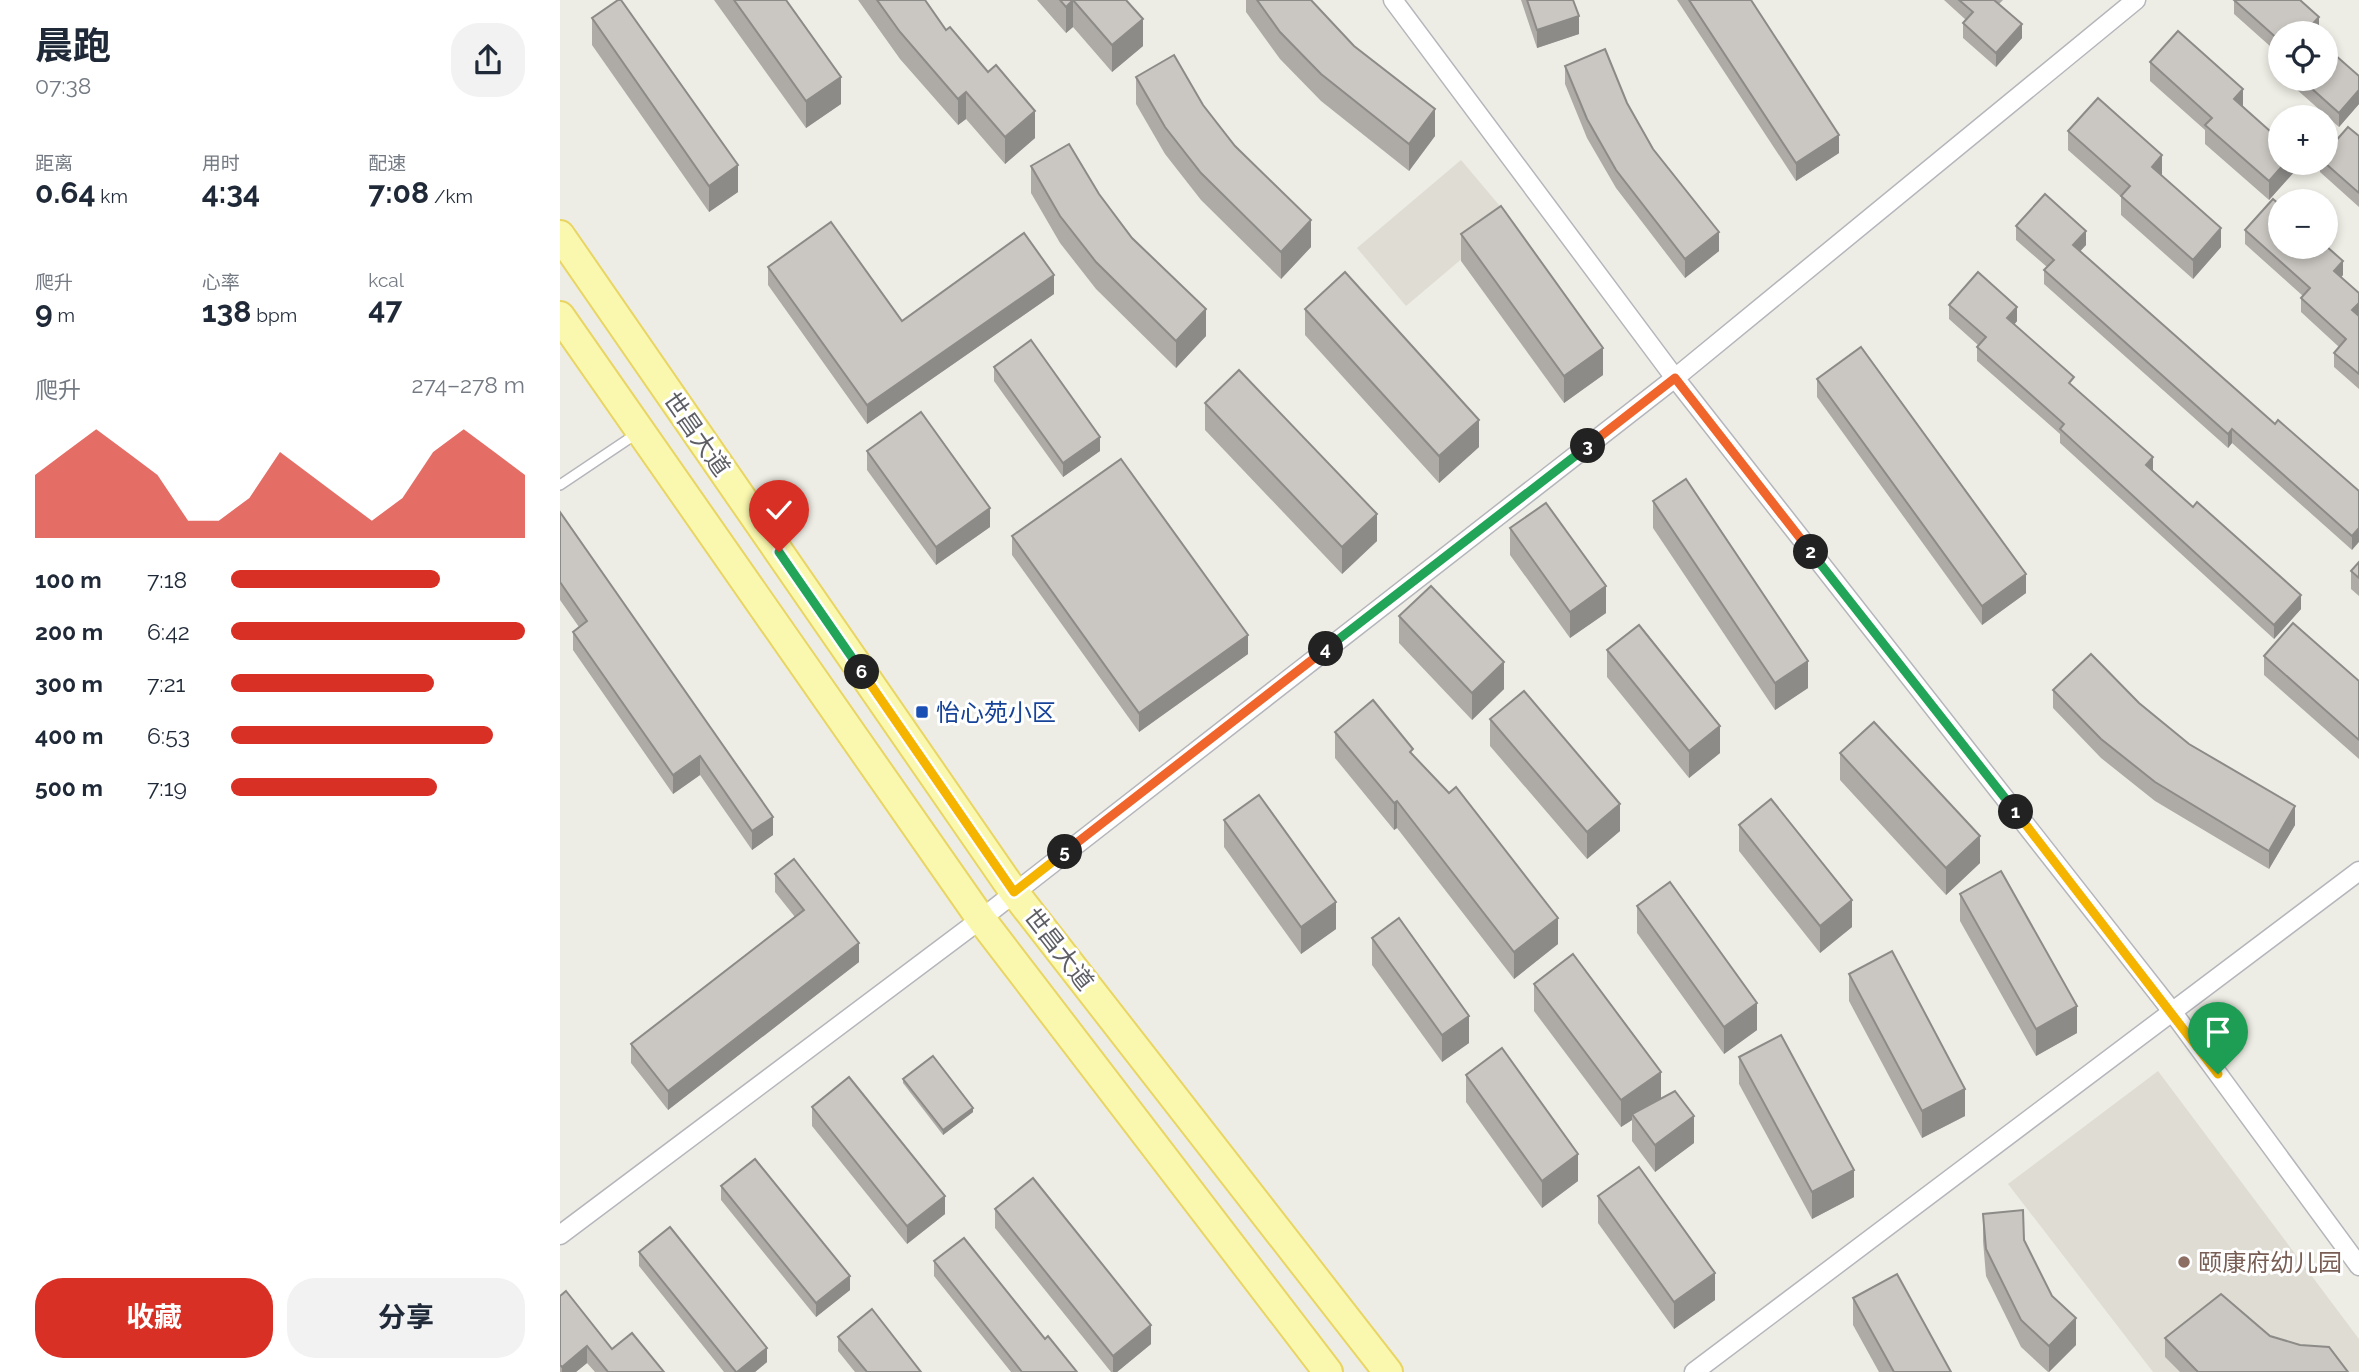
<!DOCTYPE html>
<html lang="zh">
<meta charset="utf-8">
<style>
body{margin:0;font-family:Raleway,"Noto Sans SC",sans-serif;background:#f2f2f3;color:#1f2937;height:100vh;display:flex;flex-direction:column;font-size:26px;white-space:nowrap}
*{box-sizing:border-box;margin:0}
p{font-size:23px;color:#747a83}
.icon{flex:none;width:38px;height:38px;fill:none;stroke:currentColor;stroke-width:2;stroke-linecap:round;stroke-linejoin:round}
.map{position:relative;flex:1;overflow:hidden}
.drawer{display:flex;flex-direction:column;background:#fff;width:560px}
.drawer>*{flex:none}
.tools{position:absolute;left:1708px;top:21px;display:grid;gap:14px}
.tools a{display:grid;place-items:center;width:70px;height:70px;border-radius:50%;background:#fff;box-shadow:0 4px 10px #0003;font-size:35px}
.pin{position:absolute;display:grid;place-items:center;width:60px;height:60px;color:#fff;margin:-72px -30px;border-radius:50% 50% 50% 0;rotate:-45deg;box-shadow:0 0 7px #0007}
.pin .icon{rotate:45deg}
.km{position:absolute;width:35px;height:35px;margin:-18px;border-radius:50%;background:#222;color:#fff;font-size:19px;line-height:35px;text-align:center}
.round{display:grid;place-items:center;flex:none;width:74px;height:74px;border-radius:28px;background:#f2f2f3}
.headline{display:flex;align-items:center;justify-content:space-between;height:119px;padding:0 35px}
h1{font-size:38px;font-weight:700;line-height:52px}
.stats{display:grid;grid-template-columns:repeat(3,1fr);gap:10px;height:119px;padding:7px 35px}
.stats div{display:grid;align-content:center}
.stats b{font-size:30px;font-weight:700}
.stats small{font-size:19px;font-weight:400}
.stats p{font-size:19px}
.chart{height:196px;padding:14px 35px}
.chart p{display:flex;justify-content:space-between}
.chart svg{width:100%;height:126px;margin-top:7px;fill:#d93025;opacity:.7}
.primary-button{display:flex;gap:14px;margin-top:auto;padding:14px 35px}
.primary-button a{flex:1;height:80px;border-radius:28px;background:#d93025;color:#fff;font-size:28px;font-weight:700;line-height:80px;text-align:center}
.primary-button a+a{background:#f2f2f3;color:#1f2937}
ul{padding:0 35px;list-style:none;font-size:23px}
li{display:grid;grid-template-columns:112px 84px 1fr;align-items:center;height:52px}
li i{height:18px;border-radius:9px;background:#d93025}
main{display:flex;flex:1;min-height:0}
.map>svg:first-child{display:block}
.education{fill:#dedcd3}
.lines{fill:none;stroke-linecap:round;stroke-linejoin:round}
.service-casing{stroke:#b5b6bb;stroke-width:12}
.minor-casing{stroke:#b5b6bb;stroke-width:21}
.primary-casing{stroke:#e8d564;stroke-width:32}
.service{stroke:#fff;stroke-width:9}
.minor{stroke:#fff;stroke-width:18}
.primary{stroke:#faf8ae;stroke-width:28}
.wall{fill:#aeaba7}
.shaded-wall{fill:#8d8b88}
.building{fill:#cac7c2;stroke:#8d8b88;stroke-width:2}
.split-1-casing{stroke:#fff;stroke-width:14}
.split-2-casing{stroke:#fff;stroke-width:14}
.split-3-casing{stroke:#fff;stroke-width:14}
.split-4-casing{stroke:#fff;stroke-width:14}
.split-5-casing{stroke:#fff;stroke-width:14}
.split-6-casing{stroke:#fff;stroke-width:14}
.split-7-casing{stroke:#fff;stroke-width:14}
.split-1{stroke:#f5b400;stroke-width:9}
.split-2{stroke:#22a559;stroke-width:9}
.split-3{stroke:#f0652b;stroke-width:9}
.split-4{stroke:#22a559;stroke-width:9}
.split-5{stroke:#f0652b;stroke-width:9}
.split-6{stroke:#f5b400;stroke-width:9}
.split-7{stroke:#22a559;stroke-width:9}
.transit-dot{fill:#1a4fb4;stroke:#fff;stroke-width:2.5}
.education-dot{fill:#8d6e63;stroke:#fff;stroke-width:2.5}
.labels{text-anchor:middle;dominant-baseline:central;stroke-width:6;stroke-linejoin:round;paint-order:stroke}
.street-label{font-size:24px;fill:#5d5f64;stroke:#fff}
.transit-label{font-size:24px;fill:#164399;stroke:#fff;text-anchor:start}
.education-label{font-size:24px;fill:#785e54;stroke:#fff;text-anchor:start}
</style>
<main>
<section class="drawer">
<div class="headline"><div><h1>晨跑</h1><p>07:38</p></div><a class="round"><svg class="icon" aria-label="share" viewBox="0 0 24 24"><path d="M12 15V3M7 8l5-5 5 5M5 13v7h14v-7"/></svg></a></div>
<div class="stats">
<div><p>距离</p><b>0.64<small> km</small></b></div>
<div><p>用时</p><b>4:34</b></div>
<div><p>配速</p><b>7:08<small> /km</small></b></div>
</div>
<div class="stats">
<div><p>爬升</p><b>9<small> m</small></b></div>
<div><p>心率</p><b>138<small> bpm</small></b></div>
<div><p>kcal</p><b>47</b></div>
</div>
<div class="chart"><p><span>爬升</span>274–278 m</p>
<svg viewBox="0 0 160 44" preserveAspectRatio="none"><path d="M0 44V22L10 14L20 6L30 14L40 22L50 38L60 38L70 30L80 14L90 22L100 30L110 38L120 30L130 14L140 6L150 14L160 22V44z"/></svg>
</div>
<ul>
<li><b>100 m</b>7:18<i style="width:71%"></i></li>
<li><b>200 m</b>6:42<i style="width:100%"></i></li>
<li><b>300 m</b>7:21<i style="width:69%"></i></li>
<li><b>400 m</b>6:53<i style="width:89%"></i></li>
<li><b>500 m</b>7:19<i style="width:70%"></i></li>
</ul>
<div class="primary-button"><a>收藏</a><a>分享</a></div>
</section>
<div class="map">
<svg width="1799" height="1372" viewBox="0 0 1799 1372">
<rect width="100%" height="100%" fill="#eeede5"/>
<g class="education">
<path d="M901 160 950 218 846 306 797 248Z"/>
<path d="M1598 1071 1799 1339V1372H1593L1448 1184Z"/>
</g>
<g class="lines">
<g class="service-casing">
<path id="service" d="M0 485 79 432"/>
</g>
<g class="minor-casing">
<g id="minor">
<path d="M833 0 1115 378 1611 1010 1799 1266"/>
<path d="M0 1235 421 919 1115 378 1576 0"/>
<path d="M1134 1372 1799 871"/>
</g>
</g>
<g class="primary-casing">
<g id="primary">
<path d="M0 235 454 892 828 1372"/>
<path d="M0 316 421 919 768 1372"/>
</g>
</g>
<use href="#service" class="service"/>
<use href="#minor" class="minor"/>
<use href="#primary" class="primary"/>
</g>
<g class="wall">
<path d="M154 0H226L281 104 246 128Z"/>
<path d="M298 0H365L386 30 428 72 475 138 445 164 406 119 398 125 340 59Z"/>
<path d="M477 0H566L583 46 552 72 513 27 506 33Z"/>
<path d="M686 0H751L875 136 849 171 761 101 720 59 686 12Z"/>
<path d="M961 0H1013L1019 34 977 48Z"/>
<path d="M1117 0H1191L1279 153 1236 181Z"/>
<path d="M1384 0H1443L1439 4 1462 38 1436 67 1403 38V23L1406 20Z"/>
<path d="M1674 0 1759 31 1757 33H1720V55L1674 14Z"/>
<path d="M32 18 178 192 149 212 32 45Z"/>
<path d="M1720 55V75L1718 72V58Z"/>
<path d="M1590 62 1683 106 1735 163V171L1709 200 1645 144V130L1590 81Z"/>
<path d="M1005 66 1067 103 1093 149 1159 251 1125 278 1056 188 1027 138 1005 84Z"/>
<path d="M1799 76V104L1779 127 1725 79H1766Z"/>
<path d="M576 77 643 105 751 247 721 279 641 200 605 154 576 104Z"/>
<path d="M1508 131 1602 174 1601 175 1661 247 1633 279 1561 215V197L1508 150Z"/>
<path d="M1799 136V207L1760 172V163H1766Z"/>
<path d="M471 166 539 194 646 336 616 368 536 289 500 243 471 193Z"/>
<path d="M1456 226 1526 245 1520 251 1715 424 1799 491 1792 550 1672 443 1668 448 1484 284V270L1487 267 1456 240Z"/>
<path d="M1685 230 1783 275 1781 277 1799 293V389L1774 367V353L1779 347 1741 312V298L1743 296 1685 244Z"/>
<path d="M901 234 1043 375 1004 403 901 261Z"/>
<path d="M208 267 342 321 494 294 307 424 208 285Z"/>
<path d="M1389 305 1457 321 1454 325 1593 472 1741 609 1714 639 1500 443V434L1417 361V347L1418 345 1389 319Z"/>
<path d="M745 309 919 447 879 483 745 335Z"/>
<path d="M434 367 540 451 503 477 434 381Z"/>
<path d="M1257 379 1466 593 1422 625 1257 397Z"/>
<path d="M645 403 817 541 782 574 645 430Z"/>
<path d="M307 451 430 527 376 565 307 470Z"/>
<path d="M1093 501 1248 688 1215 710 1093 528Z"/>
<path d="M0 512 213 835 192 850 140 775 113 794 13 650V632L19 627 0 600Z"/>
<path d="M950 528 1046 613 1010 638 950 555Z"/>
<path d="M452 536 688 654 579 732 452 555Z"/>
<path d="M1799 562V596L1791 589V571Z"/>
<path d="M839 616 944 689 912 720 839 643Z"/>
<path d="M1047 650 1160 753 1129 778 1047 677Z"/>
<path d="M1704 656 1799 681V759L1704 675Z"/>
<path d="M1493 690 1579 703 1629 744 1735 825 1709 869 1595 801 1541 758 1493 708Z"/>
<path d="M930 719 1060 831 1027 859 930 746Z"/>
<path d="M775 732 853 755 998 944 954 979 837 828 834 830 775 758Z"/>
<path d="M1280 753 1420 863 1386 895 1280 780Z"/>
<path d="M664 820 776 929 741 954 664 847Z"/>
<path d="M1179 825 1292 927 1260 953 1179 851Z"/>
<path d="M215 874 299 962 108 1110 71 1063V1044L235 917 215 892Z"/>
<path d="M1400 894 1517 1033 1476 1056 1400 921Z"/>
<path d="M1077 906 1197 1030 1164 1054 1077 933Z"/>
<path d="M812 938 909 1043 882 1062 812 965Z"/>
<path d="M1289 974 1405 1116 1362 1138 1289 1001Z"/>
<path d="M974 984 1101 1099 1134 1143 1095 1172 1072 1141V1120L1061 1127 974 1011Z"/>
<path d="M1179 1057 1294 1197 1252 1219 1179 1084Z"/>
<path d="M906 1075 1018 1181 982 1208 906 1102Z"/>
<path d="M343 1079 413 1112 383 1135 343 1083Z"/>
<path d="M252 1107 385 1214 347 1244 252 1126Z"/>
<path d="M161 1186 290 1290 256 1317 161 1200Z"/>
<path d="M1038 1196 1155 1300 1114 1329 1038 1223Z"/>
<path d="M435 1209 591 1344 557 1372H551L435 1228Z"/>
<path d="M1423 1214 1464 1240 1516 1345 1489 1372H1488L1461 1347 1426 1276 1423 1241Z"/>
<path d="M79 1252 207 1362 195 1372H164L79 1266Z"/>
<path d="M374 1261 485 1339 517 1372H451L374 1276Z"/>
<path d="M0 1296 52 1349 104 1372H35L27 1363 16 1372H0Z"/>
<path d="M1293 1298 1391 1372H1319L1293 1325Z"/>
<path d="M1710 1336 1788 1372H1620L1605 1357V1338Z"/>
<path d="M278 1337 361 1372H295L278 1351Z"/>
</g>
<g class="shaded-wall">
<path d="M513 0V27L506 33V7Z"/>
<path d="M1019 16V34L977 48V30Z"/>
<path d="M1759 17V31L1757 33H1747V30Z"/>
<path d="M583 19V46L552 72V45Z"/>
<path d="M1462 24V38L1436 67V53Z"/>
<path d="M281 77V104L246 128V101Z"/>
<path d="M1683 89V108L1674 99Z"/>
<path d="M1799 90V104L1779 127V113Z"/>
<path d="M406 92V119L398 125V99Z"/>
<path d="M875 109V136L849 171V144Z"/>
<path d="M475 111V138L445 164V137Z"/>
<path d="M1279 135V153L1236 181V163Z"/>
<path d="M1602 155V174L1592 185V167Z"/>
<path d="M1725 163H1735V171L1709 200V181Z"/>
<path d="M178 165V192L149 212V186Z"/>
<path d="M751 220V247L721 279V252Z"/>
<path d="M1661 228V247L1633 279V260Z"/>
<path d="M1526 231V245L1513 259V245Z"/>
<path d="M1159 232V251L1125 278V259Z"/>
<path d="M1783 261V275L1774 285V271Z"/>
<path d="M494 275V294L307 424V405Z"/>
<path d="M1799 303V317L1792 310Z"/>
<path d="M1457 307V321L1447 333V318Z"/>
<path d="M646 309V336L616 368V341Z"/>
<path d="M1043 348V375L1004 403V376Z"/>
<path d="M919 420V447L879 483V456Z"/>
<path d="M1672 429V443L1668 448V434Z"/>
<path d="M540 437V451L503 477V463Z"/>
<path d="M1593 457V471L1586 465Z"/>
<path d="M430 508V527L376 565V547Z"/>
<path d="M817 514V541L782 574V547Z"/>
<path d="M1799 528V542L1792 550V536Z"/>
<path d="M1466 574V593L1422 625V606Z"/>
<path d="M1046 586V613L1010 638V612Z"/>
<path d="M1741 595V609L1714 639V625Z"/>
<path d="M688 635V654L579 732V713Z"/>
<path d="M1248 661V688L1215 710V683Z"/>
<path d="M944 662V689L912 720V693Z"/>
<path d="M1160 726V753L1129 778V751Z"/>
<path d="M140 756V775L113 794V775Z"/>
<path d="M837 801V828L834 830V803Z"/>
<path d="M1060 804V831L1027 859V832Z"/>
<path d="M1735 806V825L1709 869V851Z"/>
<path d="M213 817V835L192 850V831Z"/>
<path d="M1420 836V863L1386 895V868Z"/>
<path d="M1292 900V927L1260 953V926Z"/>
<path d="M776 902V929L741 954V927Z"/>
<path d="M998 918V944L954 979V952Z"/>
<path d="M299 943V962L108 1110V1091Z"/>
<path d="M1197 1003V1030L1164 1054V1027Z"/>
<path d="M1517 1006V1033L1476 1056V1029Z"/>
<path d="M909 1016V1043L882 1062V1035Z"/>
<path d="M1101 1072V1099L1072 1114V1120L1061 1127V1100Z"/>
<path d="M1405 1089V1116L1362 1138V1111Z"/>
<path d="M413 1108V1112L383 1135V1130Z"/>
<path d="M1134 1116V1143L1095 1172V1145Z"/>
<path d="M1018 1154V1181L982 1208V1181Z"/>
<path d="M1294 1170V1197L1252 1219V1192Z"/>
<path d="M385 1196V1214L347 1244V1226Z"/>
<path d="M1155 1273V1300L1114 1329V1302Z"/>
<path d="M290 1276V1290L256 1317V1303Z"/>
<path d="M1516 1318V1345L1489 1372V1346Z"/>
<path d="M591 1325V1344L557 1372H553V1356Z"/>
<path d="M27 1346V1363L16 1372H2V1367Z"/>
<path d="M207 1348V1362L195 1372H177Z"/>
</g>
<g class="building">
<path d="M58 0H61L178 165 149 186 32 18Z"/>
<path d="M174 0H226L281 77 246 101Z"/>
<path d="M317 0H365L386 30 390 27 428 72 436 65 475 111 445 137 406 92 398 99 340 32Z"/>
<path d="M500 0H566L583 19 552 45 513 0 506 7Z"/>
<path d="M697 0H751L794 46 875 109 849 144 761 74 720 32Z"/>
<path d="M967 0H1013L1019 16 977 30Z"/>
<path d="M1129 0H1191L1279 135 1236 163Z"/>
<path d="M1399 0H1434L1462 24 1436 53 1403 23 1413 12Z"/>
<path d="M1674 0H1740L1759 17 1747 30 1750 33H1720V41Z"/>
<path d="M1618 31 1683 89 1674 99 1720 140V163H1725L1709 181 1645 125 1652 118 1590 62Z"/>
<path d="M1766 47 1799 76V90L1779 113 1741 79H1766Z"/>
<path d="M1045 49 1067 103 1093 149 1159 232 1125 259 1056 170 1027 119 1005 66Z"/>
<path d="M614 55 643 105 675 146 751 220 721 252 641 173 605 127 576 77Z"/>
<path d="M1538 98 1602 155 1592 167 1661 228 1633 260 1561 196 1570 186 1508 131Z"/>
<path d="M1788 127 1799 136V193L1765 163 1766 152Z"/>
<path d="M509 144 539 194 572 238 646 309 616 341 536 262 500 216 471 166Z"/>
<path d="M1485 194 1526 231 1513 245 1715 424 1718 420 1799 491V528L1792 536 1672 429 1668 434 1484 270 1494 260 1456 226Z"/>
<path d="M1713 199 1720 205V247H1766V246L1783 261 1774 271 1799 293V303L1792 310 1799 316V374L1774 353 1786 339 1741 298 1750 288 1685 230Z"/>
<path d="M941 206 1043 348 1004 376 901 234Z"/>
<path d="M271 222 342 321 464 233 494 275 307 405 208 267Z"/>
<path d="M785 272 919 420 879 456 745 309Z"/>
<path d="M1418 272 1457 307 1447 318 1514 377 1509 383 1593 457 1586 465 1633 507 1637 502 1741 595 1714 625 1500 429 1504 424 1417 347 1426 337 1389 305Z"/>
<path d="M471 340 540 437 503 463 434 367Z"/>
<path d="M1301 347 1466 574 1422 606 1257 379Z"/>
<path d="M679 370 817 514 782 547 645 403Z"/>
<path d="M361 412 430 508 376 547 307 451Z"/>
<path d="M561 459 688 635 579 713 452 536Z"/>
<path d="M1126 479 1248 661 1215 683 1093 501Z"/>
<path d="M986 503 1046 586 1010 612 950 528Z"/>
<path d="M0 512 213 817 192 831 140 756 113 775 13 632 27 621 0 582Z"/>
<path d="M1799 562V578L1791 571Z"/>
<path d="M871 586 944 662 912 693 839 616Z"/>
<path d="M1733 623 1799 681V740L1704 656Z"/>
<path d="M1079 625 1160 726 1129 751 1047 650Z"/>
<path d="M1531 654 1579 703 1629 744 1735 806 1709 851 1595 782 1541 739 1493 690Z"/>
<path d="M964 691 1060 804 1027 832 930 719Z"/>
<path d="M813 700 853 749 850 752 889 793 896 787 998 918 954 952 837 801 834 803 775 732Z"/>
<path d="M1314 722 1420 836 1386 868 1280 753Z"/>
<path d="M699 795 776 902 741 927 664 820Z"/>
<path d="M1211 799 1292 900 1260 926 1179 825Z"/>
<path d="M234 859 299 943 108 1091 71 1044 244 910 215 874Z"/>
<path d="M1441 871 1517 1006 1476 1029 1400 894Z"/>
<path d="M1110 882 1197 1003 1164 1027 1077 906Z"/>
<path d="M839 918 909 1016 882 1035 812 938Z"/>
<path d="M1332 951 1405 1089 1362 1111 1289 974Z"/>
<path d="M1013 954 1101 1072 1061 1100 974 984Z"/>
<path d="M1221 1035 1294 1170 1252 1192 1179 1057Z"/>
<path d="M942 1048 1018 1154 982 1181 906 1075Z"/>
<path d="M373 1056 413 1108 383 1130 343 1079Z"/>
<path d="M289 1077 385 1196 347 1226 252 1107Z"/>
<path d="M1115 1091 1134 1116 1095 1145 1072 1114Z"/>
<path d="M195 1159 290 1276 256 1303 161 1186Z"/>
<path d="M1079 1167 1155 1273 1114 1302 1038 1196Z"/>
<path d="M473 1178 591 1325 553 1356 435 1209Z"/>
<path d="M1463 1210 1464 1240 1492 1296 1516 1318 1489 1346 1461 1320 1426 1249 1423 1214Z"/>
<path d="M110 1227 207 1348 177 1372H176L79 1252Z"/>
<path d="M404 1238 485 1339 488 1336 517 1372H462L374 1261Z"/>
<path d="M1337 1274 1391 1372H1334L1293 1298Z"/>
<path d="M6 1291 52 1349 72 1333 104 1372H48L27 1346 2 1367 0 1365V1296Z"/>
<path d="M1661 1294 1710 1336 1740 1345 1769 1347 1788 1372H1638L1605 1338Z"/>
<path d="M312 1309 361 1372H307L278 1337Z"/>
</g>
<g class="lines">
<g class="split-1-casing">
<path id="split-1" d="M1456 812 1658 1074"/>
</g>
<g class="split-2-casing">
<path id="split-2" d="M1251 552 1456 812"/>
</g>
<g class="split-3-casing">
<path id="split-3" d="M1028 446 1115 378 1251 552"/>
</g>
<g class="split-4-casing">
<path id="split-4" d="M766 649 1028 446"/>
</g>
<g class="split-5-casing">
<path id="split-5" d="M505 852 766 649"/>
</g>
<g class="split-6-casing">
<path id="split-6" d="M302 672 454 892 505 852"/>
</g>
<g class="split-7-casing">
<path id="split-7" d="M219 552 302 672"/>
</g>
<use href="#split-1" class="split-1"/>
<use href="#split-2" class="split-2"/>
<use href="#split-3" class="split-3"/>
<use href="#split-4" class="split-4"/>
<use href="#split-5" class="split-5"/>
<use href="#split-6" class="split-6"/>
<use href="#split-7" class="split-7"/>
</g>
<rect class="transit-dot" x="355" y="705" width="14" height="14" rx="3.5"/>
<circle class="education-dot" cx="1624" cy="1262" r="7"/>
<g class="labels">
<g class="street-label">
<text transform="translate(137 434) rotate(55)">世昌大道</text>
<text transform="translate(499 949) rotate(52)">世昌大道</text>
</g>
<g class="transit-label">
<text x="376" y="712">怡心苑小区</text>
</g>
<g class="education-label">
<text x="1638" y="1262">颐康府幼儿园</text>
</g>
</g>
</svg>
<div class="tools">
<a><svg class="icon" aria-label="locate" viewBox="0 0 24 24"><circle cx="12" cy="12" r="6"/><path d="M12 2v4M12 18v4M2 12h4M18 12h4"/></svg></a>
<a>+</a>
<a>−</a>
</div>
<div class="pin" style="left:1658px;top:1074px;background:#1e9e55"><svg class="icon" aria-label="arrive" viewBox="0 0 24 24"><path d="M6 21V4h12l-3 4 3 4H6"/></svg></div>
<div class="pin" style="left:219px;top:552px;background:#d93025"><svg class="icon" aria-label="check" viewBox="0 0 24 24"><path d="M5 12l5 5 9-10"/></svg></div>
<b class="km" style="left:1456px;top:812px">1</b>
<b class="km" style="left:1251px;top:552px">2</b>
<b class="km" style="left:1028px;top:446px">3</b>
<b class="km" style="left:766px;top:649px">4</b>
<b class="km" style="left:505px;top:852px">5</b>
<b class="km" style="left:302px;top:672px">6</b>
</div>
</main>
